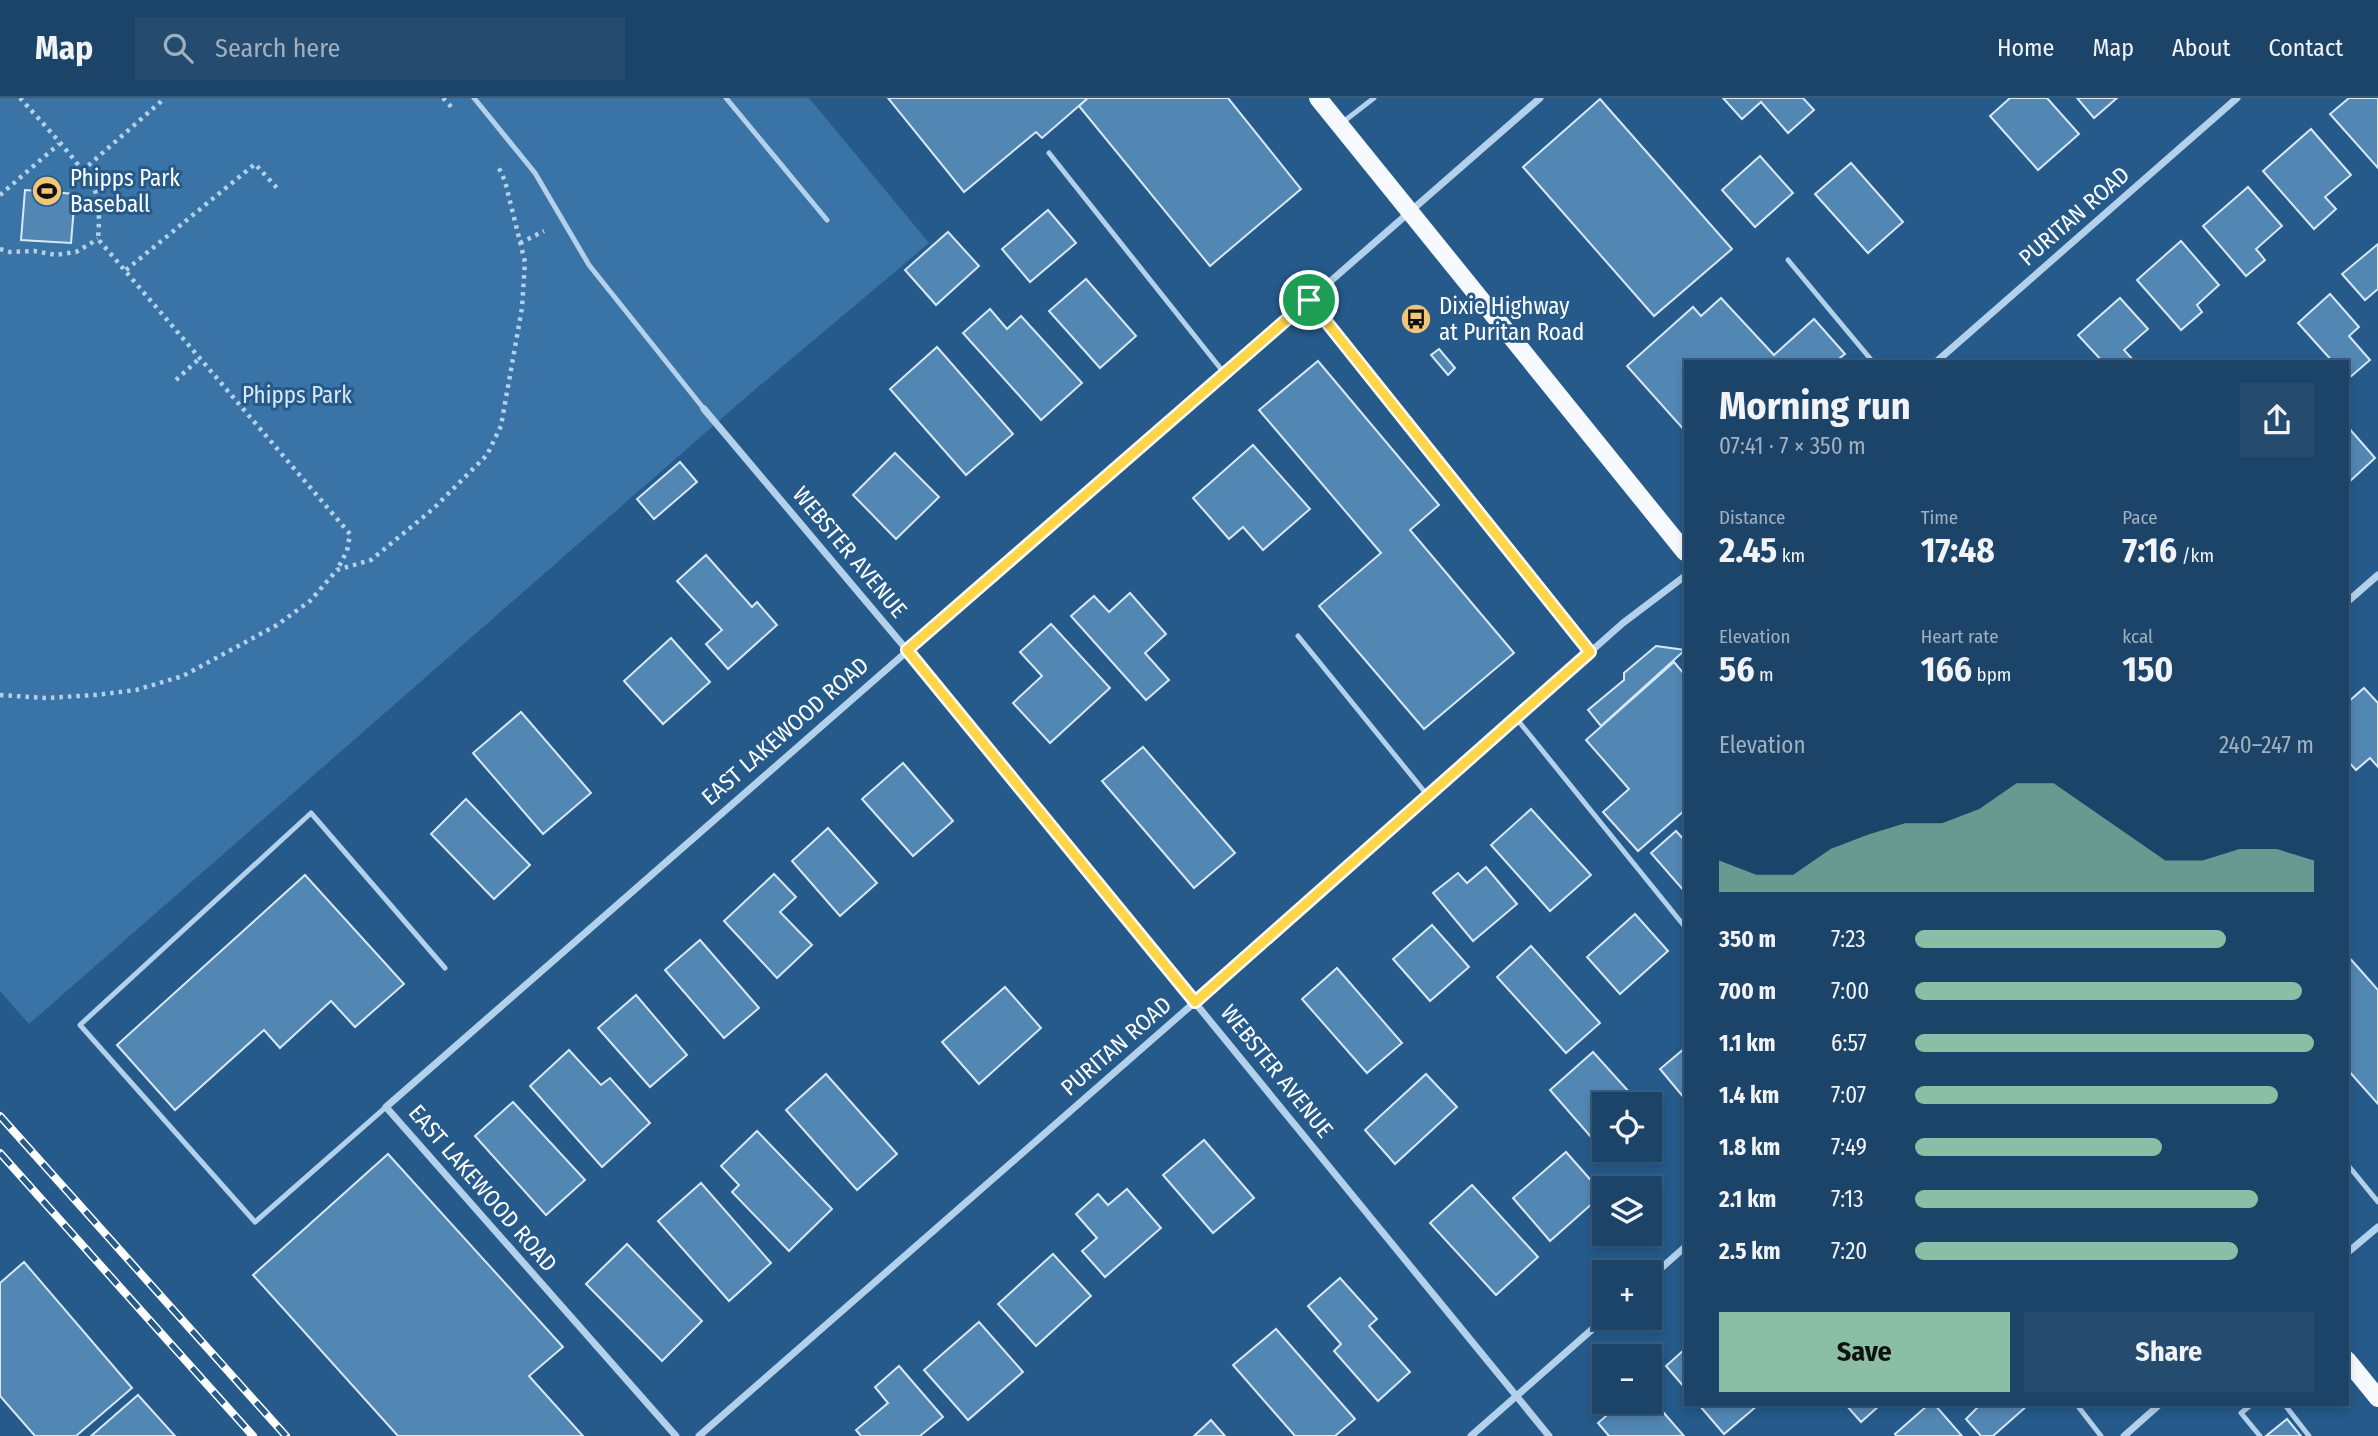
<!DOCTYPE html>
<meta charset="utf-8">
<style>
body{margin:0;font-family:"Fira Sans Condensed",sans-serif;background:#254b6e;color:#f1f3f6;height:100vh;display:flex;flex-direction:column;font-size:26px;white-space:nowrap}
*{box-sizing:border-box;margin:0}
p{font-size:23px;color:#a0b0c0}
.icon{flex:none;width:38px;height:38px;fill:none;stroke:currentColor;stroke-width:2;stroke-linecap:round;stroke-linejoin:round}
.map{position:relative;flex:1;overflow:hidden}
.sheet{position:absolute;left:1684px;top:262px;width:665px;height:1046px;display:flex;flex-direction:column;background:#1c4468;border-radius:0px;box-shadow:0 4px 10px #0003,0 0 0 2px #3a5c7c}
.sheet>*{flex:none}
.fabs{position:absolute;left:1592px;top:994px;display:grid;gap:14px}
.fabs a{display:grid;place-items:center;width:70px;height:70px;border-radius:0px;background:#1c4468;box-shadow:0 4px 10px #0003,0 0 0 2px #3a5c7c;font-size:35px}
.pin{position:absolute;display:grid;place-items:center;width:60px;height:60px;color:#fff;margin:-30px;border:4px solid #fff;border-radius:50%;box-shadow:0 2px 7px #0007}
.round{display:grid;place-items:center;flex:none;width:74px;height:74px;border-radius:0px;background:#254b6e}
.head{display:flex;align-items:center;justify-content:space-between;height:119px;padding:0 35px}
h1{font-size:38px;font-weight:700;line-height:52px}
.metrics{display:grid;grid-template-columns:repeat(3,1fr);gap:10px;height:119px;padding:7px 35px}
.metrics div{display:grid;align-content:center}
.metrics b{font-size:35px;font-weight:700}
.metrics small{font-size:19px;font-weight:400}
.metrics p{font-size:19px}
.chart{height:196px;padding:14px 35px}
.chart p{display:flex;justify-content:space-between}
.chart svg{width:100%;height:126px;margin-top:7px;fill:#8abfa5;opacity:.7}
.action{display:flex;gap:14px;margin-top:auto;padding:14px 35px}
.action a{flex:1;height:80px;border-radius:0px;background:#8abfa5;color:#111;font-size:28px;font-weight:700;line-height:80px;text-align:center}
.action a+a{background:#254b6e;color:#f1f3f6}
ul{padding:0 35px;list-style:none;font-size:23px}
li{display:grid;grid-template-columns:112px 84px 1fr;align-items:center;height:52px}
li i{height:18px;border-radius:9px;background:#8abfa5}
header{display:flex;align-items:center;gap:42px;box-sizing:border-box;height:98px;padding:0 35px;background:#1c4468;border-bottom:2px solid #3a5c7c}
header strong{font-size:33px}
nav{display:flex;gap:38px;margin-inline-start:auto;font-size:24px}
.search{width:490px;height:63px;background:#254b6e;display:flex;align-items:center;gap:18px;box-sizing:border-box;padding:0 24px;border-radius:0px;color:#a0b0c0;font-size:26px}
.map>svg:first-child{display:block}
.green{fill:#3a74a7}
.building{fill:#5286b3;stroke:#d7e9f7;stroke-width:2}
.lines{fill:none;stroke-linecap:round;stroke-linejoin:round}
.path{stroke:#b3d1ea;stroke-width:4.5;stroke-dasharray:3.5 5;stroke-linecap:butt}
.service{stroke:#b3d1ea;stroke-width:5}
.minor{stroke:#b3d1ea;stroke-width:7}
.primary{stroke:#f6fafe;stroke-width:18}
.rail-casing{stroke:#fff;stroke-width:8}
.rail{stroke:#255a8a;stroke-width:5;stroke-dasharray:16;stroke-linecap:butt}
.route-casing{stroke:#fff;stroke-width:14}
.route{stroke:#ffd54a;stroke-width:9}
.labels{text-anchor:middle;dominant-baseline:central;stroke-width:6;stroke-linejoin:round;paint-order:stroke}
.poi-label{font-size:23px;fill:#fff;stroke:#255a8a;text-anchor:start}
.street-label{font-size:23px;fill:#fff;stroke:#255a8a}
.park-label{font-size:23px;fill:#d7e9f7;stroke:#255a8a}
</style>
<header>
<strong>Map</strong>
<div class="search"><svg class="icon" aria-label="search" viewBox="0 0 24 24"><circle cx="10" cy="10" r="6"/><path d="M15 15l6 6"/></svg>Search here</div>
<nav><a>Home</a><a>Map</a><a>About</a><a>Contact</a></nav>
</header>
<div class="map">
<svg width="2378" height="1338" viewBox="0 0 2378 1338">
<rect width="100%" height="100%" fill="#255a8a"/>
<path class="green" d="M0 0H809L929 145 745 300 29 926 0 893Z"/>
<g class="building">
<path d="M888 0H1088L1042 40 1036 34 964 94Z"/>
<path d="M1088 0H1228L1301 91 1210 168 1079 8Z"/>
<path d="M1723 0H1803L1814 12 1788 35 1761 4 1742 21Z"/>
<path d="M2010 0H2047L2079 36 2038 72 1990 18Z"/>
<path d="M2077 0H2117L2094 20Z"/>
<path d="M2349 0H2378V70L2330 16Z"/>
<path d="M1600 1 1732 151 1654 218 1523 69Z"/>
<path d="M2311 31 2351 77 2325 99 2336 111 2314 131 2263 73Z"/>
<path d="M1760 58 1793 95 1755 129 1722 92Z"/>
<path d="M1851 65 1903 124 1868 155 1815 96Z"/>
<path d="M2248 89 2282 128 2256 151 2265 162 2246 178 2203 128Z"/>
<path d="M25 92 75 96 71 145 21 142Z"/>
<path d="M1048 112 1076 145 1030 184 1002 151Z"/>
<path d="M948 134 979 168 936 207 905 172Z"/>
<path d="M2181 143 2219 187 2197 207 2202 214 2181 232 2137 182Z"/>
<path d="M2378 146V191L2365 202 2342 176Z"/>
<path d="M1086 181 1136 238 1100 270 1049 213Z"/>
<path d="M2330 196 2359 229 2349 238 2370 262 2348 281 2347 264H2333L2298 225Z"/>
<path d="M1721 200 1774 257 1814 221 1845 256 1835 264H1685V333L1627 268 1693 209 1701 218Z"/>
<path d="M2120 200 2148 231 2124 252 2135 264H2103L2078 237Z"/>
<path d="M990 211 1007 231 1021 218 1082 285 1041 322 963 235Z"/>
<path d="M937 249 1013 336 966 377 890 291Z"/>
<path d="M1439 251 1455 270 1448 277 1431 257Z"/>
<path d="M1318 263 1439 407 1410 432 1514 555 1424 631 1319 508 1381 455 1259 312Z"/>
<path d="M2347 328 2375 360 2347 386Z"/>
<path d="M1253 347 1310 411 1263 452 1243 429 1229 441 1193 400Z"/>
<path d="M895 355 939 399 896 441 853 397Z"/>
<path d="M680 364 697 384 654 421 637 401Z"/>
<path d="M706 457 752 509 757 504 777 527 728 571 706 546 722 532 677 483Z"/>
<path d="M1130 495 1166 536 1145 555 1169 582 1146 602 1071 518 1094 498 1109 514Z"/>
<path d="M1051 526 1110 590 1050 645 1013 605 1042 578 1020 554Z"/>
<path d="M671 540 710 584 663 626 624 583Z"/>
<path d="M1656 548 1685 552 1601 628 1588 612 1624 582V575Z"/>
<path d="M1674 564 1685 577V712L1638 753 1603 714 1629 691 1586 642Z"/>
<path d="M2364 590 2378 605V669L2370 660 2356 672 2347 662V605Z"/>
<path d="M521 614 591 695 543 736 473 655Z"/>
<path d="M1143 649 1235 755 1194 790 1102 683Z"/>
<path d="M903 665 953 723 913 758 862 701Z"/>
<path d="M466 701 530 767 494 801 431 736Z"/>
<path d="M1531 711 1591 777 1550 813 1491 747Z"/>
<path d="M828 730 877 785 840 818 792 763Z"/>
<path d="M1676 733 1685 743V794L1651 755Z"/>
<path d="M1486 769 1517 806 1473 843 1433 795 1458 775 1467 785Z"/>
<path d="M774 776 796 799 780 814 812 847 777 880 724 823Z"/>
<path d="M305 777 404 886 355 929 331 903 280 950 264 932 175 1012 117 947Z"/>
<path d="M1635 816 1668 853 1620 896 1587 859Z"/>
<path d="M1432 827 1469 869 1430 903 1393 861Z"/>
<path d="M700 842 759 910 724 940 665 872Z"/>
<path d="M1531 848 1600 925 1566 955 1497 879Z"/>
<path d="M2347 857 2378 892V1006L2347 971Z"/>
<path d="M1337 870 1402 945 1367 975 1302 901Z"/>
<path d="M1005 889 1041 930 979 986 942 944Z"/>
<path d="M636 897 687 957 650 989 598 930Z"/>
<path d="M1685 950V1001L1660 971Z"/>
<path d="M569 952 601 987 610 980 650 1025 602 1069 530 988Z"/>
<path d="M1593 954 1640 1006H1605V1052H1608L1605 1055 1550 992Z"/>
<path d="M826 976 897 1056 857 1092 786 1012Z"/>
<path d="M1426 976 1457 1009 1395 1066 1365 1032Z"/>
<path d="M513 1004 585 1082 546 1117 475 1038Z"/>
<path d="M757 1033 832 1111 789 1153 732 1094 739 1087 721 1068Z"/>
<path d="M1204 1042 1254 1100 1213 1135 1163 1077Z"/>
<path d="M1566 1054 1603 1096 1550 1143 1513 1100Z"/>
<path d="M388 1056 563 1249 529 1278 583 1338H398L253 1177Z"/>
<path d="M701 1085 771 1165 729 1203 658 1123Z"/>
<path d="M1472 1087 1538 1159 1496 1197 1430 1125Z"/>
<path d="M1127 1091 1161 1130 1105 1179 1082 1153 1097 1140 1076 1116 1098 1096 1108 1107Z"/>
<path d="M627 1146 702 1223 662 1263 586 1186Z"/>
<path d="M1053 1156 1091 1198 1036 1248 998 1206Z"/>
<path d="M24 1164 132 1290 76 1338H35L0 1298V1185Z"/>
<path d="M1340 1180 1377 1221 1369 1228 1410 1274 1378 1303 1334 1253 1341 1246 1308 1208Z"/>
<path d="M979 1224 1023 1274 968 1322 924 1272Z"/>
<path d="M1276 1231 1355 1321 1335 1338H1295L1233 1267Z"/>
<path d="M1685 1251V1290L1666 1268Z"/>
<path d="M899 1268 943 1319 920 1338H861L856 1332 888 1305 875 1289Z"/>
<path d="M138 1297 175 1338H91Z"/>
<path d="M1650 1299 1684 1338H1609L1598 1325 1622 1304H1650Z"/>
<path d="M1699 1307H1758L1724 1336Z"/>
<path d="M1846 1307H1880L1861 1324Z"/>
<path d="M1928 1307H1935L1962 1338H1896L1895 1336Z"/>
<path d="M1977 1307H2028L1993 1338H1981L1966 1321 1978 1309Z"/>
<path d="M2287 1321 2301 1338H2266Z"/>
<path d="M1211 1322 1225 1338H1194Z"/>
</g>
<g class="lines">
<g class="path">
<path d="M20 0C37 19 91 76 96 96 100 111 99 126 98 141L350 436 347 453 337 472"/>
<path d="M443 0 454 12"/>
<path d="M82 73 165 0"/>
<path d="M0 97 59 46"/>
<path d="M520 145 544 133"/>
<path d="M0 151 10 154 34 153 56 157 76 154 98 141"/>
<path d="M126 172 255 66 277 90"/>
<path d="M176 282 200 260"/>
<path d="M0 597 45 600 95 597 136 592 183 578 277 527 310 503 337 472 371 462 433 411 487 357 501 328 522 210 525 164 505 83 497 66"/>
</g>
<g class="service">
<path d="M474 0 535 75 589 167 704 311"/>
<path d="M726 0 827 122"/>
<path d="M1343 24 1374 0"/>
<path d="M1049 55 1225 276"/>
<path d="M1788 162 1873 264"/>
<path d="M1309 202 1590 554"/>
<path d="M1298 538 1428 698"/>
<path d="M1516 620 1685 829"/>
<path d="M386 1009 255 1124 80 927 311 715 445 870"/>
<path d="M2347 1066 2378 1104"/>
<path d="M2077 1307 2101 1338"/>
<path d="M2251 1307 2241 1315 2260 1338"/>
<path d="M2285 1307 2309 1338"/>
</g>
<g class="minor">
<path d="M1936 264 2237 0"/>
<path d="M704 311 907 552 1549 1338"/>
<path d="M2347 504 2378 477"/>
<path d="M2347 1155 2378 1129"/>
<path d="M1650 1180 1685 1149"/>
<path d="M676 1338 386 1009 1540 0"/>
<path d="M699 1338 1195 904 1623 525 1685 478"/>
<path d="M1471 1338 1605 1220"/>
<path d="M2124 1338 2159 1307"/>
</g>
<g class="primary">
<path d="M1318 0 1685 454"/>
<path d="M2347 1262 2378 1300"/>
</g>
<g class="rail-casing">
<g id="rail">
<path d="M0 1018 286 1338"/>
<path d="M0 1055 253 1338"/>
</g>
</g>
<use href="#rail" class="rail"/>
</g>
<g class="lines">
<g class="route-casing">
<path id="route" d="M1309 202 1590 554 1195 904 907 552Z"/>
</g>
<use href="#route" class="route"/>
</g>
<defs>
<g id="stadium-disc" transform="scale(1.575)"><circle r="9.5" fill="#f3c577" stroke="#255a8a"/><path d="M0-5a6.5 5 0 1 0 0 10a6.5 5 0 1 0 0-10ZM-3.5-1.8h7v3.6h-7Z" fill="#111"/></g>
<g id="bus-disc" transform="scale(1.575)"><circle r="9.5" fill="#f3c577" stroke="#255a8a"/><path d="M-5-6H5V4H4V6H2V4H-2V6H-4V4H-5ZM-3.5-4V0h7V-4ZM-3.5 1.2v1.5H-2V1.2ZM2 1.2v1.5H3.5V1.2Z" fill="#111"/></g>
</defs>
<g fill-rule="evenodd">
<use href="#stadium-disc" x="47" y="93"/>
<use href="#bus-disc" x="1416" y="221"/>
</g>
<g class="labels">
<g class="poi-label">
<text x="70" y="80">Phipps Park<tspan x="70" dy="26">Baseball</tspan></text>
<text x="1439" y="208">Dixie Highway<tspan x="1439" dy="26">at Puritan Road</tspan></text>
</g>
<g class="street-label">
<text transform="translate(2074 118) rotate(-41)">PURITAN ROAD</text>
<text transform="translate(850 454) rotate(50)">WEBSTER AVENUE</text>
<text transform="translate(785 633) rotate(-41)">EAST LAKEWOOD ROAD</text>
<text transform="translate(1116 948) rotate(-41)">PURITAN ROAD</text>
<text transform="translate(1277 973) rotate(51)">WEBSTER AVENUE</text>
<text transform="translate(483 1090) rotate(49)">EAST LAKEWOOD ROAD</text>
</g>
<g class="park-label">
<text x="297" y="297">Phipps Park</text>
</g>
</g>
</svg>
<div class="fabs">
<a><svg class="icon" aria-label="locate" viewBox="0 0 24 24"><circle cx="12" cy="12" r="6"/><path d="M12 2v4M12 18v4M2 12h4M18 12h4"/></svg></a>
<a><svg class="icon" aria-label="layers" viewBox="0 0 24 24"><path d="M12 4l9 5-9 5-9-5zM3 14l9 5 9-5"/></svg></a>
<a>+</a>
<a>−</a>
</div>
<div class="pin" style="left:1309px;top:202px;background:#1e9e55"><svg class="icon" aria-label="arrive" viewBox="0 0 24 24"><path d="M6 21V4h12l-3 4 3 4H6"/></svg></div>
<section class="sheet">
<div class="head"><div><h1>Morning run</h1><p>07:41 · 7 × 350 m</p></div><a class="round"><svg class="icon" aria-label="share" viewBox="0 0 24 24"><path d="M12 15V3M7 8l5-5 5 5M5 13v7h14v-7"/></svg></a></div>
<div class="metrics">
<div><p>Distance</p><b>2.45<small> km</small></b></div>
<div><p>Time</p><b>17:48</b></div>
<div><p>Pace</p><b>7:16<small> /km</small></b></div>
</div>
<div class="metrics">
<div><p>Elevation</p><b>56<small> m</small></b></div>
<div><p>Heart rate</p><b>166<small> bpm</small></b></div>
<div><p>kcal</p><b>150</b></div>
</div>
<div class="chart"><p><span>Elevation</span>240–247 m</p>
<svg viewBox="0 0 160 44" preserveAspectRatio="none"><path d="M0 44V33L10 38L20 38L30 29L40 24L50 20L60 20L70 15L80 6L90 6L100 15L110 24L120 33L130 33L140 29L150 29L160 33V44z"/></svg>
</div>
<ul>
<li><b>350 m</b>7:23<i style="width:78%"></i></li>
<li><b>700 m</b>7:00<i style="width:97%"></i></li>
<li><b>1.1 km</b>6:57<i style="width:100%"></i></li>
<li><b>1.4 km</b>7:07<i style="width:91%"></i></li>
<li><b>1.8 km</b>7:49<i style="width:62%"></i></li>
<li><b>2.1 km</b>7:13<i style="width:86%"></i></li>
<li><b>2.5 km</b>7:20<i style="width:81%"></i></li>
</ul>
<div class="action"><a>Save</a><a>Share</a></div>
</section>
</div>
